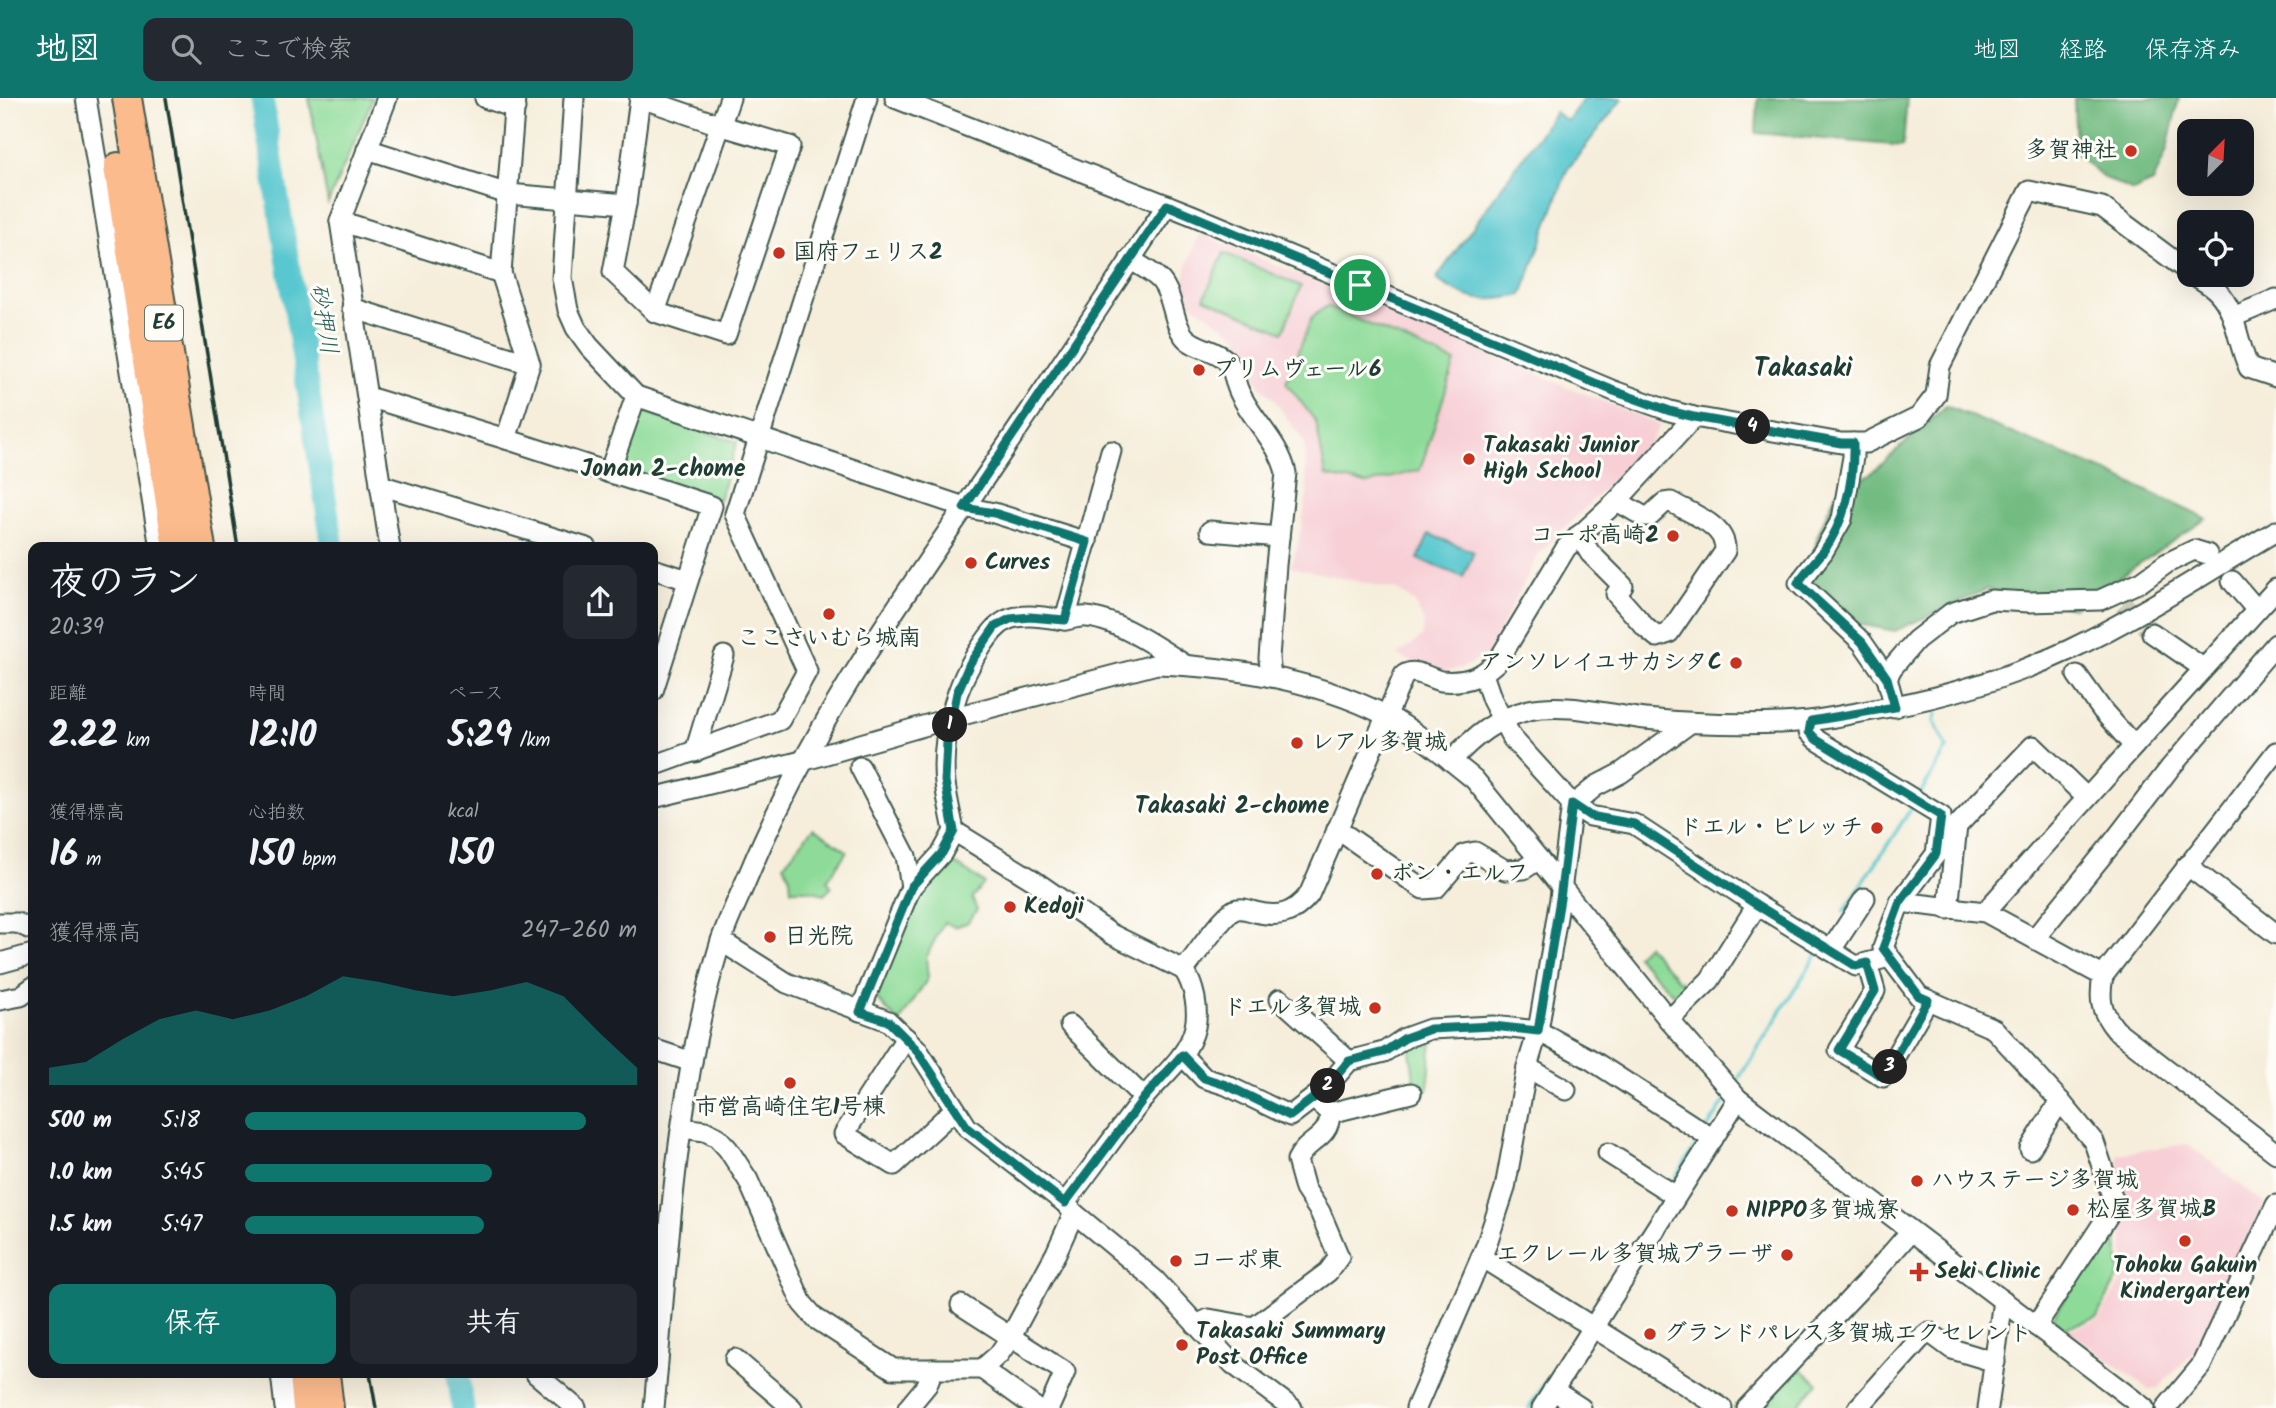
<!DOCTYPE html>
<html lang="ja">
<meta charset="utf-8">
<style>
body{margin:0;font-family:Kalam,"Klee One",sans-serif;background:#242831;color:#f1f3f6;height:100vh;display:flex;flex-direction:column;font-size:26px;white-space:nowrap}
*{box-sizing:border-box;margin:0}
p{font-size:23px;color:#9ea1a6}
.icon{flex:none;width:38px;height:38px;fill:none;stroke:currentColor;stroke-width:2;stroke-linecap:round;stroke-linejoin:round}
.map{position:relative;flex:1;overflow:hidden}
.sheet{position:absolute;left:28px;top:444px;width:630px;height:836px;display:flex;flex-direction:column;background:#171b24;border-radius:14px;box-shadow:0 7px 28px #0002}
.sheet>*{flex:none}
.needle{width:46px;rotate:24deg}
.controls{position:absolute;left:2177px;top:21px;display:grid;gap:14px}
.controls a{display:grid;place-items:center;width:77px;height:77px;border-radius:14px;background:#171b24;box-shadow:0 7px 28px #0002;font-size:35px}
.pin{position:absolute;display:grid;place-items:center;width:60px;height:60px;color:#fff;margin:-30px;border:4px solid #fff;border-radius:50%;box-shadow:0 2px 7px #0007}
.km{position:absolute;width:35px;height:35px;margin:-18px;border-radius:50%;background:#222;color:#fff;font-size:19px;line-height:35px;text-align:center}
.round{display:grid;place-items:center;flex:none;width:74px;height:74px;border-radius:14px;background:#242831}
.headline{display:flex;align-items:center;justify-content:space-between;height:119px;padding:0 21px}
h1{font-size:38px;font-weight:700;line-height:52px}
.figures{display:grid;grid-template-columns:repeat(3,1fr);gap:10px;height:119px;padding:7px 21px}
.figures div{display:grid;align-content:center}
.figures b{font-size:35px;font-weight:700}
.figures small{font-size:19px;font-weight:400}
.figures p{font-size:19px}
.chart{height:196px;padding:14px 21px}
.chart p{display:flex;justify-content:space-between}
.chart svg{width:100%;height:126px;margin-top:7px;fill:#0f766e;opacity:.7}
.primary-button{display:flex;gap:14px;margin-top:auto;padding:14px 21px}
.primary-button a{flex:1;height:80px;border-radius:14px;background:#0f766e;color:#fff;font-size:28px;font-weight:700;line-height:80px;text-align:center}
.primary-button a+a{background:#242831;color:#f1f3f6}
ul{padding:0 21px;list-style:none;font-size:23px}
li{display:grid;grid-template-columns:112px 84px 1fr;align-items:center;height:52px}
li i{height:18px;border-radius:9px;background:#0f766e}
header{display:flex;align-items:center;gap:42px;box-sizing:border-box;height:98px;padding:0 35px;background:#0f766e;color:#fff}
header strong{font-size:33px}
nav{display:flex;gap:38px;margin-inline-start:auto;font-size:24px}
.search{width:490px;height:63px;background:#242831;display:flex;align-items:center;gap:18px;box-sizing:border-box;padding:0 24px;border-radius:14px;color:#9ea1a6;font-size:26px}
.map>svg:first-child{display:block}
.built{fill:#f7cfd5}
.green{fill:#8edb99;stroke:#568c66;stroke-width:2}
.forest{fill:#72bb81;stroke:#487c5a;stroke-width:2}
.water{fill:#59c7cf;stroke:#3c8282;stroke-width:2}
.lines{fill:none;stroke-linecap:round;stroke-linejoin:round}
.stream{stroke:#59c7cf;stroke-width:3.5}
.river{stroke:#59c7cf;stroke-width:23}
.minor-tunnel{stroke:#cbcbba;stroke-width:19;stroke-dasharray:19 10;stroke-linecap:butt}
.minor-casing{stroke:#3f584d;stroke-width:23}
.highway-casing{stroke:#3f584d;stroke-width:32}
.minor{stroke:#fff;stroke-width:19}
.highway{stroke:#fbbb8d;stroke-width:28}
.rail{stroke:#1f3d34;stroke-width:3.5}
.route-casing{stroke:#fff;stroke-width:14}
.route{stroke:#0f766e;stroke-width:9}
.poi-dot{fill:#c8321e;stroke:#fdfcf7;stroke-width:2.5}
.labels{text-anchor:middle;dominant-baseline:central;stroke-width:6;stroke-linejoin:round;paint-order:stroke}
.shield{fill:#fdfcf7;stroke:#62766e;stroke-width:2}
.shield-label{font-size:21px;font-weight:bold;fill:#1f3d34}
.poi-label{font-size:23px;font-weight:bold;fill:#1f3d34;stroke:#fdfcf7;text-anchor:start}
.water-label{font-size:24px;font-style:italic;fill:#2e605b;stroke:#fdfcf7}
.neighbourhood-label{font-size:24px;font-weight:bold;fill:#1f3d34;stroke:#fdfcf7}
.quarter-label{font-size:26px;font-weight:bold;fill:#1f3d34;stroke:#fdfcf7}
</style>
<header>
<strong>地図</strong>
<div class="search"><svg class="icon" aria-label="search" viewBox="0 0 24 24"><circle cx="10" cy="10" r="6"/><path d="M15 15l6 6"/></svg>ここで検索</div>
<nav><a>地図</a><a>経路</a><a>保存済み</a></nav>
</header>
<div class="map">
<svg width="2276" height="1310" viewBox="0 0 2276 1310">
<rect width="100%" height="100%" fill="#fdfcf7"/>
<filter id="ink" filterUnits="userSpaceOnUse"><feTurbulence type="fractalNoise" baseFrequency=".0143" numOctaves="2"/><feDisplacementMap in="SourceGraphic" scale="14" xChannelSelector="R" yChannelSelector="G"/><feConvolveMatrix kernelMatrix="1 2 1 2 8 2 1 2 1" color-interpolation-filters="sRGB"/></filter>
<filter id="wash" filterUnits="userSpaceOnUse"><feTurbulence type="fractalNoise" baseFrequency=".00686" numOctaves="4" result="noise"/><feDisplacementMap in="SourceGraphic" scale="28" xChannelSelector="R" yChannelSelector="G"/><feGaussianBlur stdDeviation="1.57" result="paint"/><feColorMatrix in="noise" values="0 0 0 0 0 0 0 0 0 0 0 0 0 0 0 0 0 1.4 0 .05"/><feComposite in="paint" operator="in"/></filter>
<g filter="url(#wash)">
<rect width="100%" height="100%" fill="#f6eedb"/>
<g class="built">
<path d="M1199 135 1660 327 1649 346 1539 456 1487 557 1462 570 1439 575 1397 557 1422 539 1424 525 1415 505 1397 492 1290 469 1298 446 1307 396 1304 344 1272 299 1260 287 1253 275V263L1241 248 1238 238 1188 203 1183 187 1186 171Z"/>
<path d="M2188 1046 2265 1106 2196 1252 2158 1290 2148 1291 2067 1232 2099 1222 2125 1175 2117 1056Z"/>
</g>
<g class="green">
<path d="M309 0H373L328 105Z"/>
<path d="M1224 155 1301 188 1283 234 1204 200Z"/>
<path d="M1327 208 1455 264 1420 372 1367 386 1326 378 1316 324 1286 284 1312 219Z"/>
<path d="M639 312 737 344 719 402 624 372 621 367Z"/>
<path d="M813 730 847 753 827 783 832 789 825 796 808 792H791L790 780 784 766Z"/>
<path d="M944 758 984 785 972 800 977 812 967 825 955 829 944 824 926 859 928 880 899 925 874 898 915 790Z"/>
<path d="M1647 847 1678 882 1695 888 1686 900 1676 899 1636 858Z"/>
<path d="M1427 939 1432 945C1429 961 1431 978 1427 993L1416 994 1409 946Z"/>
<path d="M2115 1122 2120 1174 2097 1220 2063 1230 2052 1221Z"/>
<path d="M1794 1265 1818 1285 1795 1310H1755Z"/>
</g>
<g class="forest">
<path d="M1758 0H1907L1903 48 1756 35Z"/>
<path d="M2074 0H2179L2166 55 2153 84 2133 93 2102 79 2076 55Z"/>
<path d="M1946 308 2109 375 2206 421 2073 510 1987 491 1895 533 1825 520 1806 493 1818 436 1836 395 1872 375Z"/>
</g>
<g class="water">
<path d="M1584 0H1623L1567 72 1522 197C1483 205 1469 204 1436 181L1555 14 1567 23Z"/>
<path d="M1429 436 1474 454 1463 479 1418 461Z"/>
</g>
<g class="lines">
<g class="stream">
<path d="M1920 696 1947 650 1934 623 1936 615"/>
<path d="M1844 814 1912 709"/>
<path d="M1737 983 1819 853"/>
<path d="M1707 1031 1725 1003"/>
<path d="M1673 1084 1701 1040"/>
<path d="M1589 1217 1662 1102"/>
<path d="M1529 1310 1581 1229"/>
</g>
<g class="river">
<path d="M262 0 333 450"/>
<path d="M458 1276 463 1310"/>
</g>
</g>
</g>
<g filter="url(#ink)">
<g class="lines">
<path class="minor-tunnel" d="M2123 506 2152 535"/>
<g class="minor-casing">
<g id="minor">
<path d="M86 0 160 450"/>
<path d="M387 0 340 123 390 450"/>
<path d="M485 0 515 10"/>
<path d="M574 0 562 180 568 212 576 230 589 248 636 298 964 409 994 415 1087 444"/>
<path d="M640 0 626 106 613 174 655 214 726 237 790 48 722 28 641 0"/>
<path d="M895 0 1192 117 1614 293 1670 313 1694 319 1841 345H1866L1919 319 1936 297 1940 268 2029 93 2102 109 2189 174"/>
<path d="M367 51 508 96 626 106"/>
<path d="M340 123 501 175"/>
<path d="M1130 161C1140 168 1154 174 1161 183 1174 199 1172 223 1184 238 1194 251 1214 250 1226 262 1234 270 1234 281 1238 291 1250 321 1279 343 1286 375L1276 467 1269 560 1271 579"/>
<path d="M2194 177C2201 182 2211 187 2217 193 2237 213 2237 245 2249 270L2276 279"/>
<path d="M352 210 530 266"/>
<path d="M655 214 730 0"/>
<path d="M2233 219 2276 201"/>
<path d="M368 299 506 341 712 408 653 593"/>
<path d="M506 341 530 266 501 175 515 0"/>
<path d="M1853 345V359L1842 421 1823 454 1799 485 1862 544 1887 580 1895 609"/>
<path d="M1111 353 1065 522C1072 521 1080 518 1087 519 1118 522 1159 550 1185 567"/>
<path d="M609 375 636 298"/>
<path d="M380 387 587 450"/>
<path d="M1210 433 1279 439"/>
<path d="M1579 437 1590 455 1623 488 1616 496 1646 530 1657 539 1669 535 1725 453C1727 427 1691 416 1671 404L1664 405 1650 418H1643L1617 403"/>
<path d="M653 471 688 482"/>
<path d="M2232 483 2256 511"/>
<path d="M1065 522C1048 520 1024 514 1007 522 995 528 989 538 982 548 956 584 940 641 945 685 947 701 951 717 954 733L1033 782 1111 836 1184 872"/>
<path d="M2152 535 2203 570"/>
<path d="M1887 580 1892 570 1916 542 1951 515 1991 502 2029 504 2100 502 2142 483 2167 465 2194 452 2207 456"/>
<path d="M1811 623 1809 634 1817 642 1941 718 1936 756 1900 804"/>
<path d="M1690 625 1621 675 1596 688 1573 707 1590 718 1634 726 1757 807 1856 868 1889 859"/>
<path d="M2134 648 2276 491"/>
<path d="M695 654 724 558"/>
<path d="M2276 654 2103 878C2099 901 2100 913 2116 932L2276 1055"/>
<path d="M1451 663C1473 639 1496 620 1529 612 1566 604 1609 617 1645 621 1699 626 1755 628 1809 623 1827 621 1844 617 1862 614 1934 602 2003 583 2069 552 2141 518 2208 473 2276 433"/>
<path d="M653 668 780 622 807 573 735 416 867 0"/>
<path d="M860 669 906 758 911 789"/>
<path d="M653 700 802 663 951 620 1157 566C1235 569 1317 582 1387 618 1418 634 1446 659 1474 681L1669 922 1738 1001 2144 1310"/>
<path d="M1337 731 1423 791 1436 790 1465 756 1475 754 1505 772 1524 771 1539 761"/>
<path d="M2187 767 2276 836"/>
<path d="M1948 811 1957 728 2033 648 2087 700"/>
<path d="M1985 814 2134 648 2102 612 2077 577"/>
<path d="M0 825H17L33 832"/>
<path d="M2035 840 2114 743 2170 670 2276 546"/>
<path d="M721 843 787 885 888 923 917 951 967 1029 1065 1105 1074 1115 1154 1181 1233 1266 1292 1310"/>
<path d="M1831 852 1865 800"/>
<path d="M0 865 33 856"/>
<path d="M1867 865 1875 893 1839 952 1883 979 1928 902"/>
<path d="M1280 901 1349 963"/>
<path d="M0 902 21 898 33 889"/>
<path d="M860 913 911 789 942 755 954 733"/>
<path d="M1669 922 1710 882 1757 807"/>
<path d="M1070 927 1144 1000"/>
<path d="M906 940 844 1036 894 1067 955 1011"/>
<path d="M653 951 692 964"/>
<path d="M1182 957 1204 980 1226 987 1290 1018 1324 992 1349 963 1384 954 1405 940 1430 931 1493 928 1538 933 1590 961 1713 1041"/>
<path d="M1527 969 1566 992"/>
<path d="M1320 1006 1330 1015 1411 995"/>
<path d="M682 1030 705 1033 717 1039 728 1051 748 1082 802 1205 815 1220 893 1271H982L999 1256 1010 1240 1056 1155 1074 1115"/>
<path d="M2030 1051 2060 1003"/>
<path d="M1608 1055 1676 1098"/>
<path d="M1065 1105C1091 1071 1116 1036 1142 1002 1161 978 1188 960 1195 929 1199 910 1194 888 1184 872 1194 860 1222 818 1234 812 1241 809 1248 812 1255 814 1280 820 1293 816 1309 797L1404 577C1416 569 1429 581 1441 583 1452 584 1465 583 1475 579 1484 576 1491 569 1498 563L1566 450 1617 403 1694 319"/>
<path d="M1481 1159 1722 1310"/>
<path d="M961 1207 1065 1274 1049 1310"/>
<path d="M1196 1227 1209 1221 1254 1229 1328 1174 1339 1159 1320 1114 1305 1091 1297 1062C1307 1041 1330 1041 1330 1015"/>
<path d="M2036 1228 2115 1107 2094 1044 2060 1003 1994 931 1919 898 1883 850 1900 804 1985 814 2103 878"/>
<path d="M735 1261 792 1310"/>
<path d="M982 1271 1036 1310"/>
<path d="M281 1276 285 1310"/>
<path d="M536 1276 576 1310"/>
<path d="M1553 1292 1581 1310"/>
<path d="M654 1310C668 1156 675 994 720 846 727 823 739 800 748 778 805 640 889 519 973 397 1039 301 1102 204 1167 107"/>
<path d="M908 1310 927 1287 933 1271"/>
<path d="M1416 1310 1486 1148 1505 1090 1527 969 1538 933 1560 801 1572 706 1512 640 1492 602 1483 576"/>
<path d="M1542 1310 1738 1001"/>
<path d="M1747 1310 1873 1177 1911 1133"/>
<path d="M1858 1310 1920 1241 1929 1234 1952 1251 1995 1264"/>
<path d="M1988 1310 2003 1202"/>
<path d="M2166 1310 2201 1268 2276 1107"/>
</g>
</g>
<g class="highway-casing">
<g id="highway">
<path d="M127 0 201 450"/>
<path d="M118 69 177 450"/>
<path d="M304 1276 307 1310"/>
<path d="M325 1276 329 1310"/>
</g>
</g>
<use href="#minor" class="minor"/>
<use href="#highway" class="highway"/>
<g class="rail">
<path d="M166 0 238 450"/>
<path d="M370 1276 376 1310"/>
</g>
</g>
</g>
<g class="lines" filter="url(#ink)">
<g class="route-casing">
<path id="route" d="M1167 107 1614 293 1670 313 1694 319 1841 345H1853C1854 383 1845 425 1822 455 1814 465 1805 474 1798 485L1862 544 1887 580 1895 609 1811 623 1809 634 1817 642 1941 718 1936 756 1900 804 1883 850 1919 898 1928 902 1883 979 1839 952 1875 893 1867 865 1856 868 1757 807 1634 726 1590 718 1572 706 1560 801 1538 933 1493 928 1430 931 1405 940 1384 954 1349 963 1324 992 1290 1018 1226 987 1204 980 1182 957 1144 1000 1065 1105 967 1029 916 951 888 923 860 914 911 789 942 755 954 733 945 683 947 644 957 595 970 565 995 529 1010 521 1030 519 1065 522 1087 444 994 415 964 410Z"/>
</g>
<use href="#route" class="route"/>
</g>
<g class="poi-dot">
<circle cx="2131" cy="53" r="7"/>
<circle cx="779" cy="155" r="7"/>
<circle cx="1199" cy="272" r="7"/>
<circle cx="1469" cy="361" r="7"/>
<circle cx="1673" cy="438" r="7"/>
<circle cx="971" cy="465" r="7"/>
<circle cx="829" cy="516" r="7"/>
<circle cx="1736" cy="565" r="7"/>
<circle cx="1297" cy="645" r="7"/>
<circle cx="1877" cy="730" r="7"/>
<circle cx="1377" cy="776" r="7"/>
<circle cx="1010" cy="809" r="7"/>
<circle cx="770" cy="839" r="7"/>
<circle cx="1375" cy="910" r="7"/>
<circle cx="790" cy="985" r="7"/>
<circle cx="1917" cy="1083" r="7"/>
<circle cx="2073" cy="1112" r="7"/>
<circle cx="1732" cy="1113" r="7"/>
<circle cx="2185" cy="1143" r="7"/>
<circle cx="1787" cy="1157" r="7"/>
<circle cx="1176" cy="1163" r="7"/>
<path d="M1915.5 1163.5h7v7h7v7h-7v7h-7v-7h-7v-7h7z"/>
<circle cx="1650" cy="1236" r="7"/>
<circle cx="1182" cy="1247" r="7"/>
</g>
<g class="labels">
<rect class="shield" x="145" y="207.5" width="38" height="35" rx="5"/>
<g class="shield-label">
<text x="164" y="225">E6</text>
</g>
<g class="poi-label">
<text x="2117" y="53" text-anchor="end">多賀神社</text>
<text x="793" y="155">国府フェリス2</text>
<text x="1213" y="272">プリムヴェール6</text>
<text x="1483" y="348">Takasaki Junior<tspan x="1483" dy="26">High School</tspan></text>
<text x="1659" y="438" text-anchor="end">コーポ高崎2</text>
<text x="985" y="465">Curves</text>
<text x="829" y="541" text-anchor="middle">ここさいむら城南</text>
<text x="1722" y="565" text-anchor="end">アンソレイユサカシタC</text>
<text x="1311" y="645">レアル多賀城</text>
<text x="1863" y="730" text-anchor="end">ドエル・ビレッチ</text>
<text x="1391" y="776">ボン・エルフ</text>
<text x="1024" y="809">Kedoji</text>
<text x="784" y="839">日光院</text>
<text x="1361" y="910" text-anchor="end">ドエル多賀城</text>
<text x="790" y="1010" text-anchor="middle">市営高崎住宅1号棟</text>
<text x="1931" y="1083">ハウステージ多賀城</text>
<text x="2087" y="1112">松屋多賀城B</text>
<text x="1746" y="1113">NIPPO多賀城寮</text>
<text x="1773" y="1157" text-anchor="end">エクレール多賀城プラーザ</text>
<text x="1190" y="1163">コーポ東</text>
<text x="2185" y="1168" text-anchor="middle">Tohoku Gakuin<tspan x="2185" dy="26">Kindergarten</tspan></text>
<text x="1935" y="1174">Seki Clinic</text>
<text x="1196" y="1234">Takasaki Summary<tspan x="1196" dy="26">Post Office</tspan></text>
<text x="1664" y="1236">グランドパレス多賀城エクセレント</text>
</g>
<g class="water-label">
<text transform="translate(323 221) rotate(81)">砂押川</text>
</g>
<g class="neighbourhood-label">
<text x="663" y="371">Jonan 2-chome</text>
<text x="1232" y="708">Takasaki 2-chome</text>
</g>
<g class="quarter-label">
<text x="1803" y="271">Takasaki</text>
</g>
</g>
</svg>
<div class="controls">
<a><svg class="needle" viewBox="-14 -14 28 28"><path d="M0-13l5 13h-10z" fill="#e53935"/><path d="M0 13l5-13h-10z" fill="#9ea1a6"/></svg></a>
<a><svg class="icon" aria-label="locate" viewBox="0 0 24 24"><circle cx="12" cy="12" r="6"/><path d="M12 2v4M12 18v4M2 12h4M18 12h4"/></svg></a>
</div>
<div class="pin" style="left:1360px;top:187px;background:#1e9e55"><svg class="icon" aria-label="arrive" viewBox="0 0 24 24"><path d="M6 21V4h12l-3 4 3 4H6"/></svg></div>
<b class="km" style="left:950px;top:627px">1</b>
<b class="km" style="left:1328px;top:988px">2</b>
<b class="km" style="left:1890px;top:969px">3</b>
<b class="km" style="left:1753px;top:329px">4</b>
<section class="sheet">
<div class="headline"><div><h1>夜のラン</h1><p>20:39</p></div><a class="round"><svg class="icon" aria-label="share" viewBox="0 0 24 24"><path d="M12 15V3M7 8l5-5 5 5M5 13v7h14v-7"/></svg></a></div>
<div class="figures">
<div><p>距離</p><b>2.22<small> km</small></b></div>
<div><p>時間</p><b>12:10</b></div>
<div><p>ペース</p><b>5:29<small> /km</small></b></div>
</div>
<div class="figures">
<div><p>獲得標高</p><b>16<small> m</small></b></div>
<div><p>心拍数</p><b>150<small> bpm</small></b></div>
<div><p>kcal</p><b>150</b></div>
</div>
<div class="chart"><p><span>獲得標高</span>247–260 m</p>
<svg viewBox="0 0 160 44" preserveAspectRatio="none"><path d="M0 44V38L10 36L20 28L30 21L40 18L50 21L60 18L70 13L80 6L90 8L100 11L110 13L120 11L130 8L140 13L150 26L160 38V44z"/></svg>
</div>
<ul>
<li><b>500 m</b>5:18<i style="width:87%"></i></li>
<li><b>1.0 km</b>5:45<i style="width:63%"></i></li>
<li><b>1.5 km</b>5:47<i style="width:61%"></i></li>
</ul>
<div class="primary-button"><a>保存</a><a>共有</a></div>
</section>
</div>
